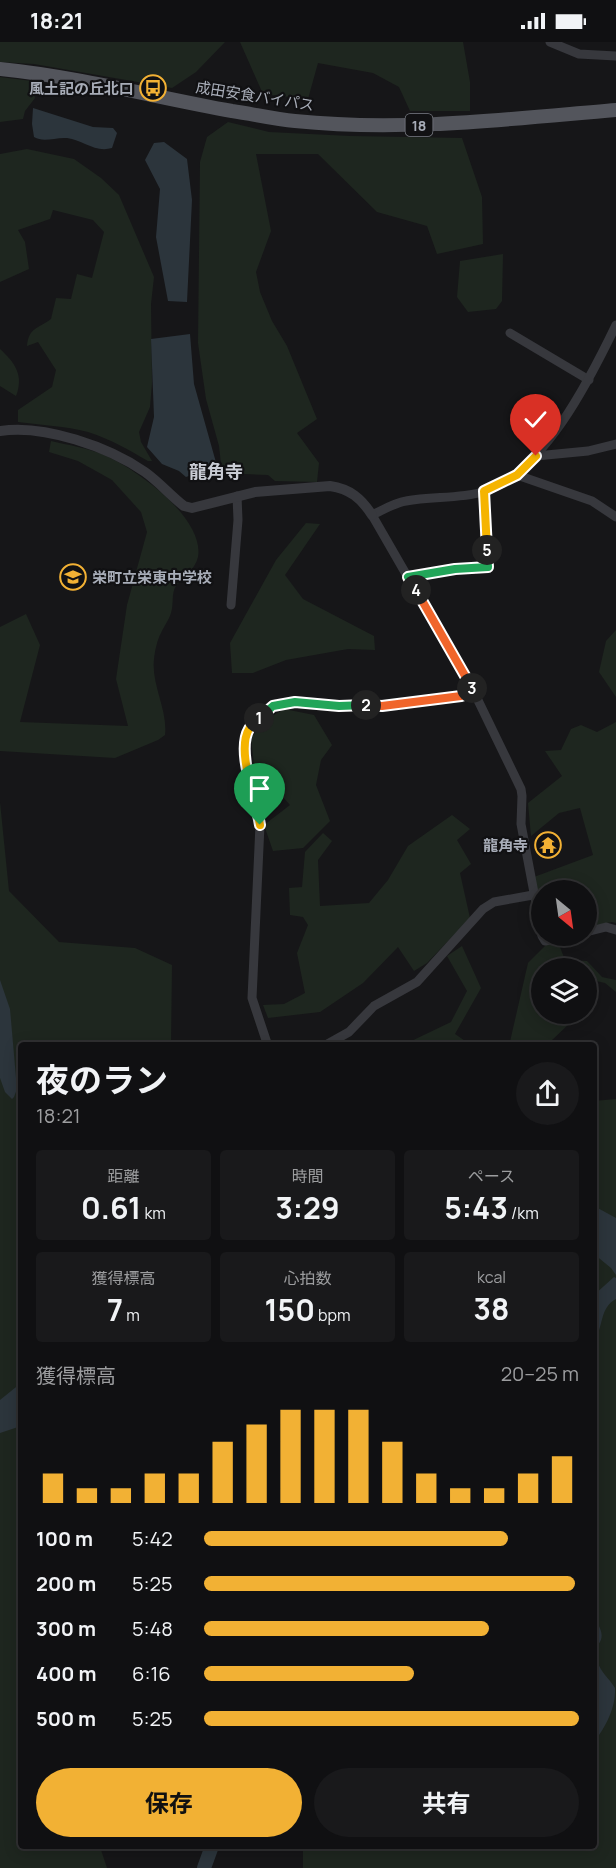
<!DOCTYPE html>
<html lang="ja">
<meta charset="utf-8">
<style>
body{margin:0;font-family:Manrope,"Noto Sans JP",sans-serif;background:#19191b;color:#f1f3f6;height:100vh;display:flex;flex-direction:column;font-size:22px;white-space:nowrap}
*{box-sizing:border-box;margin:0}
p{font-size:20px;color:#9c9d9f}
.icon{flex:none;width:33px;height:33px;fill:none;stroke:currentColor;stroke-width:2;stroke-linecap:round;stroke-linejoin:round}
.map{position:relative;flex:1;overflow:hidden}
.panel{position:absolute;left:18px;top:1000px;width:579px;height:807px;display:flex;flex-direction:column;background:#101012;border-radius:6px;box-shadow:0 3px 15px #0003,0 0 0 2px #303032}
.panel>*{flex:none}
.needle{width:39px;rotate:151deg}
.buttons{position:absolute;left:531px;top:838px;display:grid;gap:12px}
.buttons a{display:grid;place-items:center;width:66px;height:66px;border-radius:50%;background:#101012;box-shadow:0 3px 15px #0003,0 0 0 2px #303032;font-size:30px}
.pin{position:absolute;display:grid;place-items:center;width:51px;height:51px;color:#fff;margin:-62px -26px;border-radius:50% 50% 50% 0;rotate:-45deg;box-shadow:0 0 6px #0007}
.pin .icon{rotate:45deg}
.km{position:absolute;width:30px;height:30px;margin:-15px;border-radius:50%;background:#222;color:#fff;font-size:16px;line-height:30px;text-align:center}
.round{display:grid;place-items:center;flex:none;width:63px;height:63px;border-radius:32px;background:#19191b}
.overview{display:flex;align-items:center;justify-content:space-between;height:102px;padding:0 18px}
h1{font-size:33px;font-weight:700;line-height:45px}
.figures{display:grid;grid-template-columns:repeat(3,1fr);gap:9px;height:102px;padding:6px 18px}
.figures div{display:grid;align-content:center;border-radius:6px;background:#19191b;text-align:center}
.figures b{font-size:30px;font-weight:700}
.figures small{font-size:16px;font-weight:400}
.figures p{font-size:16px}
.chart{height:168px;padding:12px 18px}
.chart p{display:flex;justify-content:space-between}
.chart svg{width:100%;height:108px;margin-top:6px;stroke:#f2b134;stroke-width:6}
.cta{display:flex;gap:12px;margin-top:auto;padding:12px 18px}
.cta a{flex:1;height:69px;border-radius:36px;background:#f2b134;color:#111;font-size:24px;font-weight:700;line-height:69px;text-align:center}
.cta a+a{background:#19191b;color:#f1f3f6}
ul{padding:0 18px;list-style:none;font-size:20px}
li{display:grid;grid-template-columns:96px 72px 1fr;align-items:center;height:45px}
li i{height:15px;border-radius:8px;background:#f2b134}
.status{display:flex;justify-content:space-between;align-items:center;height:42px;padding:0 30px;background:#101012;direction:ltr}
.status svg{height:16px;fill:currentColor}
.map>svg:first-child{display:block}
.green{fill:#1e261f}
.water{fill:#2c353c}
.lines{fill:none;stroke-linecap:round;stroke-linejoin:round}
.river{stroke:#2c353c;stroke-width:14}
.minor{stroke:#37383d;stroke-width:9}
.tertiary{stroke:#37383d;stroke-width:10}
.primary{stroke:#53555c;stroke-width:14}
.split-1-casing{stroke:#fff;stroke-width:12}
.split-2-casing{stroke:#fff;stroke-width:12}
.split-3-casing{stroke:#fff;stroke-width:12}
.split-4-casing{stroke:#fff;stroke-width:12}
.split-5-casing{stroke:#fff;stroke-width:12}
.split-6-casing{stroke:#fff;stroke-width:12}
.split-1{stroke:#f5b400;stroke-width:8}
.split-2{stroke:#22a559;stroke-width:8}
.split-3{stroke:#f0652b;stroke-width:8}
.split-4{stroke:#f0652b;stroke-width:8}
.split-5{stroke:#22a559;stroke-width:8}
.split-6{stroke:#f5b400;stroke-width:8}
.labels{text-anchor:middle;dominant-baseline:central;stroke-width:4.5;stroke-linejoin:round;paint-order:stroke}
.shield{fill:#111113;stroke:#7b7e86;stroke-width:1.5}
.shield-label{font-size:14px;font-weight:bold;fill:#a8adb8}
.poi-label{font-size:15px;font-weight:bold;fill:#a8adb8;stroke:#111113;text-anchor:end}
.street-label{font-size:15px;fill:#a8adb8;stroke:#111113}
.quarter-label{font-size:18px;font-weight:bold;fill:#c9ccd4;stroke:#111113}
</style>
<div class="status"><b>18:21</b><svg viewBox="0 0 49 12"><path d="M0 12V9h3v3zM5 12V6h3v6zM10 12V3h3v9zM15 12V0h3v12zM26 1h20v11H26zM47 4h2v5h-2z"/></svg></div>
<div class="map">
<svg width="616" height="1826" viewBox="0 0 616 1826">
<rect width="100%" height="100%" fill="#161618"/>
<g class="green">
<path d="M0 0H225L196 30 172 46 34 22 0 20Z"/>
<path d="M240 0H463L470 40V69H410L399 45 373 31 318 21 308 57 263 52Z"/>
<path d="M0 35 32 39 35 56 25 69 23 77 0 80Z"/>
<path d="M228 80 269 90 350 94 462 96 482 155 483 202 437 212 427 184 377 170 318 112H256L271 189 256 230 260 250 272 279 287 304 317 377 297 391 319 421 317 440 275 439 268 433 222 431 219 404 206 357 198 301 200 120 207 95Z"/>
<path d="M27 107 74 117 101 136 119 153 154 235 151 262 152 341 150 365 139 390 141 400 152 419H148C129 408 110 397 88 390 65 384 41 383 18 380V368L52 345 56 328 38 300 27 304C29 285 38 287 51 277L56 256 71 257 77 232 92 236 104 190 93 178 53 168 50 177 18 188 25 200 29 227 0 240V112Z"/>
<path d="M503 212 502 259 496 267 468 270 457 255 460 219Z"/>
<path d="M0 307C15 321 24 333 16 354L0 344Z"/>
<path d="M51 399C68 403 88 406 104 413 135 426 205 476 198 515 195 528 184 534 176 544 171 551 174 562 171 571 169 578 164 584 161 591 157 598 155 609 154 617 151 643 168 668 165 693L158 698 115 716 0 709V585L26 572 40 603 20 680 128 684 116 637 127 563 147 490 141 470 112 438 78 419 49 410Z"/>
<path d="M306 481 320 482 285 533 303 557 374 594 375 608 348 607 286 618 253 631H232L230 601 276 518Z"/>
<path d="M616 588V655L599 630 606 599Z"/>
<path d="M284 667 314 673 332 703 321 718 316 743 330 779 303 806 273 809 264 783 290 763 254 723 251 696 264 679Z"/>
<path d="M616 680V881L612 880 587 885 586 849H542L541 869 534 835 593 813 580 766 559 771 531 794 528 761 562 734 545 709 561 708 571 687 581 683 597 690Z"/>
<path d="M0 760 9 849 59 900 135 906 172 923 171 1003 21 1004V1804L100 1805 107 1826H0Z"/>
<path d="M452 773 470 787 457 798 471 822 460 831 470 876 427 921 414 929 398 905 363 941 320 970 268 976 263 963 284 962 305 951 297 911 308 883 303 875 290 873 289 846 302 845 305 810 323 791 332 799 318 818 320 864 369 861 388 838 408 804Z"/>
<path d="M551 898 558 900 565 918 587 919 602 935 616 938V950L605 941 587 937 586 927H542V972H572L571 980 551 999V1003L509 1004 528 921Z"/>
<path d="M462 904 481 946 455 992 471 1003H403L451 980 467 949 447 914Z"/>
<path d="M616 1057V1826H303V1805L594 1804V1059Z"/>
</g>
<g class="water">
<path d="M33 66 93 85 113 86 117 91 112 106C95 111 83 98 67 96 55 95 44 101 34 95L32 82Z"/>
<path d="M164 100 187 117 192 158 187 260 168 259 156 195 160 147 145 118 154 101Z"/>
<path d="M190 292 194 342 217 424 186 435 179 429 162 422 147 405 154 375 151 297Z"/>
<path d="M0 938 10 967 17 1047 14 1055 12 1057 5 1050 0 1036Z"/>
<path d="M594 1164 616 1176V1233L611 1226 594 1212Z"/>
<path d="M614 1235 616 1236V1257C599 1266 604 1285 594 1299V1253Z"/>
<path d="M21 1341V1384L0 1391V1358Z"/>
<path d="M594 1575C612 1604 592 1596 597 1618 600 1630 609 1636 615 1646 616 1666 605 1686 594 1700Z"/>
</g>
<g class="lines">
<path class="river" d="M204 1826 212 1804"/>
<g class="minor">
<path d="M550 0 579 12 616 14"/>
<path d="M510 291 589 338"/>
<path d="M536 414 588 409 616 402"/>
<path d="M517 433 592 459 616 475"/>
<path d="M408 535 437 529 488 525 484 449"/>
<path d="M231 563 238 478 237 454"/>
<path d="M586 890 606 885 616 888"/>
<path d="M542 893 521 782 522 754 521 747 474 650 372 473C383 468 394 461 406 459 431 454 458 457 483 450 544 430 590 337 616 283"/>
<path d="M542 894 545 899 567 894"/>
<path d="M268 1004 252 956 260 783 257 763 248 730 244 707 249 687 273 664 295 660 339 664H382L461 654 474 650"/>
<path d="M324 1004 349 990 374 964 417 940 483 867 494 860 533 853"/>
</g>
<path class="tertiary" d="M0 389C44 382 109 405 145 430 159 440 170 453 184 464L192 466 255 450 330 444C350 447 361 456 372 473"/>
<path class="primary" d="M0 27C79 35 154 55 232 69 253 72 274 77 295 79 402 90 509 77 616 68"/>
</g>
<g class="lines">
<g class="split-1-casing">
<path id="split-1" d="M259 676C256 679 251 683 249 687 236 709 256 757 260 783"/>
</g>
<g class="split-2-casing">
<path id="split-2" d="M259 676 273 664 295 660 339 664 366 663"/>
</g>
<g class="split-3-casing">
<path id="split-3" d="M366 663 382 664 461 654 474 650 472 646"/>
</g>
<g class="split-4-casing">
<path id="split-4" d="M416 548 472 646"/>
</g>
<g class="split-5-casing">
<path id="split-5" d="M416 548 408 535 455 527 488 525 487 508"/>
</g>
<g class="split-6-casing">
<path id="split-6" d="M487 508 484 449 517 433 536 414"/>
</g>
<use href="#split-1" class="split-1"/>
<use href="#split-2" class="split-2"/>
<use href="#split-3" class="split-3"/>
<use href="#split-4" class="split-4"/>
<use href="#split-5" class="split-5"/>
<use href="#split-6" class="split-6"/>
</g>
<defs>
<g id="bus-ring" transform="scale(1.35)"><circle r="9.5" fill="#111113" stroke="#f2b134" stroke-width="1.5"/><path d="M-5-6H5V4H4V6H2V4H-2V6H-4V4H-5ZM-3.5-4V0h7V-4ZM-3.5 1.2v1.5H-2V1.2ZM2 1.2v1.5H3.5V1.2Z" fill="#f2b134"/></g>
<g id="school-ring" transform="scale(1.35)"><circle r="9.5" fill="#111113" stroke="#f2b134" stroke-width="1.5"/><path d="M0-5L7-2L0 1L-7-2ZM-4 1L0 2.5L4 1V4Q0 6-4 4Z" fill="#f2b134"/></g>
<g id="temple-ring" transform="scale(1.35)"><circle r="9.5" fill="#111113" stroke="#f2b134" stroke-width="1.5"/><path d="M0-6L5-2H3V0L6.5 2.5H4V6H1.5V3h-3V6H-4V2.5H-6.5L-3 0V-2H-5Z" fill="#f2b134"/></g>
</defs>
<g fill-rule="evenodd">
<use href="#bus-ring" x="153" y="46"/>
<use href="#school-ring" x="73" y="535"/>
<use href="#temple-ring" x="548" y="803"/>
</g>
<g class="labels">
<rect class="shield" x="405.5" y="72" width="27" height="22" rx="4.5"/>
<g class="shield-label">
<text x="419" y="83">18</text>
</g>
<g class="poi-label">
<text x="134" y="46">風土記の丘北口</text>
<text x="92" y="535" text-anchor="start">栄町立栄東中学校</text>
<text x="528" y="803">龍角寺</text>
</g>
<g class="street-label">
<text transform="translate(255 54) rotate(9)">成田安食バイパス</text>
</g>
<g class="quarter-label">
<text x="216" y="429">龍角寺</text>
</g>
</g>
</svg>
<div class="buttons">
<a><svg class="needle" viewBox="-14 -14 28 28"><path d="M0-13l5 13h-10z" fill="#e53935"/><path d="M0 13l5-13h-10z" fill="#9c9d9f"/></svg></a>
<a><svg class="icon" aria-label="layers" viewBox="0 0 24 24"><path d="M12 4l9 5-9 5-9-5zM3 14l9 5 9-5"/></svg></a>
</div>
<div class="pin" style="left:260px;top:783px;background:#1e9e55"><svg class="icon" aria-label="arrive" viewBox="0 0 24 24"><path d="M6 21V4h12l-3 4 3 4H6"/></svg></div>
<div class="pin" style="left:536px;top:414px;background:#d93025"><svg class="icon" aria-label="check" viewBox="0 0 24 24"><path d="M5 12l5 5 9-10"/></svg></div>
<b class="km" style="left:259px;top:676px">1</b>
<b class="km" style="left:366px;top:663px">2</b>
<b class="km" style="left:472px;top:646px">3</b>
<b class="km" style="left:416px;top:548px">4</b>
<b class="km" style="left:487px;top:508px">5</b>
<section class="panel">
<div class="overview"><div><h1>夜のラン</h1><p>18:21</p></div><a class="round"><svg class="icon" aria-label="share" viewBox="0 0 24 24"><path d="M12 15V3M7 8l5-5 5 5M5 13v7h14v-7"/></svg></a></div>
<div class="figures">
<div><p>距離</p><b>0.61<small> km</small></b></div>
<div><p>時間</p><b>3:29</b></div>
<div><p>ペース</p><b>5:43<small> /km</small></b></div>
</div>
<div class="figures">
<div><p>獲得標高</p><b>7<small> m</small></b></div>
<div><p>心拍数</p><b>150<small> bpm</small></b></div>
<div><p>kcal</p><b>38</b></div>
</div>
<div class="chart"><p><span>獲得標高</span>20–25 m</p>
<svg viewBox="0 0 160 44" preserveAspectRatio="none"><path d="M5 44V32M15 44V38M25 44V38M35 44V32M45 44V32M55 44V19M65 44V12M75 44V6M85 44V6M95 44V6M105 44V19M115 44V32M125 44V38M135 44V38M145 44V32M155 44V25"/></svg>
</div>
<ul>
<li><b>100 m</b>5:42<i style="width:81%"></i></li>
<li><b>200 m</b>5:25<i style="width:99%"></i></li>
<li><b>300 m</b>5:48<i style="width:76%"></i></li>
<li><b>400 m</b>6:16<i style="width:56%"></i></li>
<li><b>500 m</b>5:25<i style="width:100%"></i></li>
</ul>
<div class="cta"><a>保存</a><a>共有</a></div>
</section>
</div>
